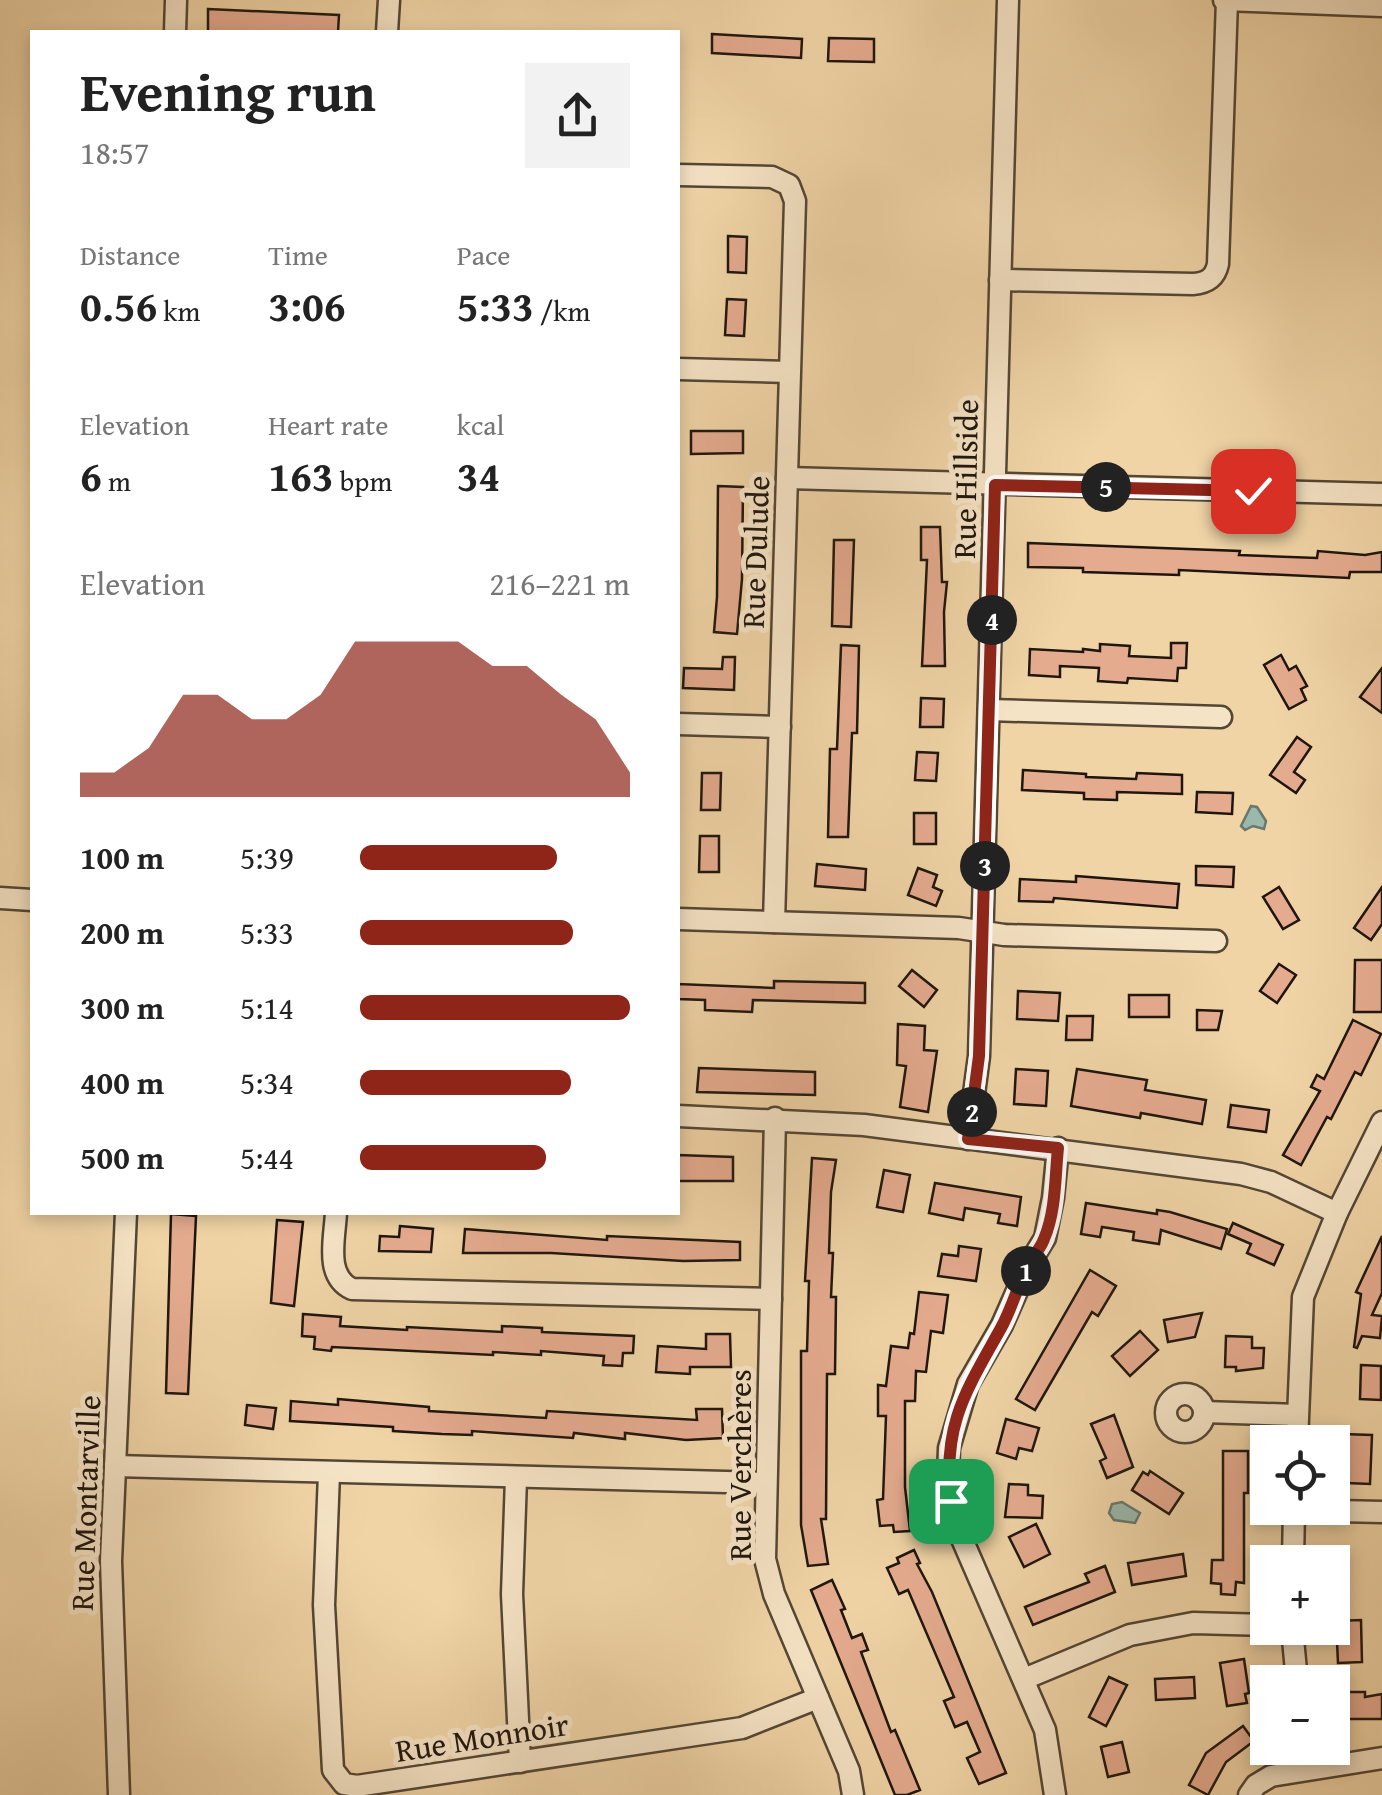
<!DOCTYPE html>
<meta charset="utf-8">
<style>
body{margin:0;font-family:"Gentium Book Plus",serif;background:#f2f2f2;color:#222;height:100vh;display:flex;flex-direction:column;font-size:38px;white-space:nowrap}
*{box-sizing:border-box;margin:0}
p{font-size:32px;color:#767676}
.icon{flex:none;width:55px;height:55px;fill:none;stroke:currentColor;stroke-width:2;stroke-linecap:round;stroke-linejoin:round}
.map{position:relative;flex:1;overflow:hidden}
.details{position:absolute;left:30px;top:30px;width:650px;height:1185px;display:flex;flex-direction:column;background:#fff;border-radius:0px;box-shadow:0 5px 15px #0003}
.details>*{flex:none}
.controls{position:absolute;left:1250px;top:1425px;display:grid;gap:20px}
.controls a{display:grid;place-items:center;width:100px;height:100px;border-radius:0px;background:#fff;box-shadow:0 5px 15px #0003;font-size:50px}
.pin{position:absolute;display:grid;place-items:center;width:85px;height:85px;color:#fff;margin:-42px;border-radius:20px;box-shadow:0 5px 15px #0006}
.km{position:absolute;width:50px;height:50px;margin:-25px;border-radius:50%;background:#222;color:#fff;font-size:28px;line-height:50px;text-align:center}
.round{display:grid;place-items:center;flex:none;width:105px;height:105px;border-radius:0px;background:#f2f2f2}
.overview{display:flex;align-items:center;justify-content:space-between;height:170px;padding:0 50px}
h1{font-size:55px;font-weight:600;line-height:75px}
.metrics{display:grid;grid-template-columns:repeat(3,1fr);gap:15px;height:170px;padding:10px 50px}
.metrics div{display:grid;align-content:center}
.metrics b{font-size:42px;font-weight:600}
.metrics small{font-size:28px;font-weight:400}
.metrics p{font-size:28px}
.chart{height:280px;padding:20px 50px}
.chart p{display:flex;justify-content:space-between}
.chart svg{width:100%;height:180px;margin-top:10px;fill:#8f2418;opacity:.7}
ul{padding:0 50px;list-style:none;font-size:32px}
li{display:grid;grid-template-columns:160px 120px 1fr;align-items:center;height:75px}
li i{height:25px;border-radius:12px;background:#8f2418}
.map>svg:first-child{display:block}
.water{fill:#9ab8ab;stroke:#69776d;stroke-width:2.5}
.building{fill:#e5ab8f;stroke:#1f160f;stroke-width:2.5}
.lines{fill:none;stroke-linecap:round;stroke-linejoin:round}
.minor-casing{stroke:#534635;stroke-width:25}
.minor{stroke:#f5e3c5;stroke-width:20}
.route-casing{stroke:#fff;stroke-width:20}
.route{stroke:#8f2418;stroke-width:12}
.labels{text-anchor:middle;dominant-baseline:central;stroke-width:10;stroke-linejoin:round;paint-order:stroke}
.street-label{font-size:32px;fill:#1f160f;stroke:#f5e3c5}
</style>
<div class="map">
<svg width="1382" height="1795" viewBox="0 0 1382 1795">
<rect width="100%" height="100%" fill="#f0d4a6"/>
<filter id="stains"><feTurbulence type="fractalNoise" baseFrequency=".002" numOctaves="4"/><feColorMatrix values="0 0 0 0 .2 0 0 0 0 .09 0 0 0 0 .02 0 0 0 .5 -.17"/></filter>
<radialGradient id="worn" r=".72"><stop offset=".6" stop-color="#630" stop-opacity="0"/><stop offset="1" stop-color="#630" stop-opacity=".3"/></radialGradient>
<g class="water">
<path d="M1251 806 1257 807 1266 821 1264 829 1253 826 1245 830 1241 826Z"/>
<path d="M1122 1502 1140 1513 1135 1523 1114 1520 1109 1513 1112 1504Z"/>
</g>
<g class="building">
<path d="M208 9 339 15 338 32 208 31Z"/>
<path d="M712 34 802 39 801 58 712 53Z"/>
<path d="M829 38 874 39V62L828 61Z"/>
<path d="M728 236 747 237 746 273 728 272Z"/>
<path d="M727 299 746 300 744 336 725 335Z"/>
<path d="M691 431H743V453L691 454Z"/>
<path d="M718 486 743 487 742 579 737 634 714 632 717 597Z"/>
<path d="M921 527H940L942 582H947L944 612 945 666H922L927 560H921Z"/>
<path d="M834 540H854L851 627 832 626Z"/>
<path d="M1028 543 1240 551 1239 555 1317 558 1318 551 1365 555 1382 552V572H1350L1349 578 1179 570V575L1083 572V568L1028 567Z"/>
<path d="M1171 643H1187L1186 668H1178L1177 681 1128 678 1127 683 1098 681 1099 668 1060 666V677L1029 675 1030 649 1083 652V649L1100 651V644L1130 646 1129 656 1171 658Z"/>
<path d="M841 645 859 646 857 733H852L848 837H828L830 749H837Z"/>
<path d="M1281 655 1289 670 1296 666 1307 686 1301 689 1306 700 1289 709 1264 665Z"/>
<path d="M723 657H735L734 690 683 688 684 668 722 669Z"/>
<path d="M1382 668V713L1360 697Z"/>
<path d="M921 698 944 699 943 727H920Z"/>
<path d="M1297 737 1311 747 1294 772 1305 780 1296 793 1270 775Z"/>
<path d="M917 752 938 753 936 781 915 780Z"/>
<path d="M1023 770 1086 774V777L1136 779 1137 773 1182 775V794L1117 792V800L1084 799V793L1022 790Z"/>
<path d="M702 773H721L720 810H701Z"/>
<path d="M1197 792 1233 793 1232 814 1196 812Z"/>
<rect x="914" y="813" width="22" height="31"/>
<path d="M700 836H719V872H699Z"/>
<path d="M817 864 866 869 865 890 815 886Z"/>
<path d="M1196 866 1234 867 1233 887 1196 885Z"/>
<path d="M918 868 937 875 933 887 942 891 936 906 908 895Z"/>
<path d="M1076 876 1179 884 1177 908 1054 898 1053 902 1019 901 1020 879 1076 882Z"/>
<path d="M1279 887 1299 920 1283 929 1263 897Z"/>
<path d="M1382 887V924L1371 940 1354 928Z"/>
<path d="M1355 960H1382V1012H1354Z"/>
<path d="M1279 964 1296 975 1277 1003 1260 991Z"/>
<path d="M912 970 937 990 924 1007 899 986Z"/>
<path d="M774 981 865 983V1003L753 1000 752 1012 705 1010V1000L678 999V984L774 988Z"/>
<path d="M1018 991 1060 993 1058 1021 1017 1019Z"/>
<rect x="1129" y="995" width="40" height="22"/>
<path d="M1197 1010 1222 1011 1218 1030H1197Z"/>
<path d="M1067 1016H1093L1092 1040H1066Z"/>
<path d="M1353 1020 1381 1034 1361 1075 1355 1072 1331 1119 1327 1117 1301 1165 1283 1155 1320 1091 1311 1087 1317 1075 1324 1079Z"/>
<path d="M898 1024 925 1026 924 1050 937 1051 928 1112 900 1107 906 1066 897 1065Z"/>
<path d="M699 1068 815 1072V1095L697 1092Z"/>
<path d="M1016 1069 1048 1071 1046 1106 1014 1104Z"/>
<path d="M1077 1069 1147 1080 1145 1090 1206 1100 1202 1124 1141 1113 1140 1118 1071 1106Z"/>
<path d="M1231 1105 1269 1110 1266 1132 1228 1127Z"/>
<path d="M678 1155 733 1157V1181H678Z"/>
<path d="M812 1158 836 1160 831 1192 829 1253H833L831 1297H836L835 1374H827L826 1519H821L828 1564 808 1566 801 1525V1351H807L809 1281H805Z"/>
<path d="M884 1170 910 1175 903 1212 877 1207Z"/>
<path d="M935 1183 1021 1197 1017 1226 998 1223 1000 1214 965 1208 963 1220 929 1213Z"/>
<path d="M1086 1203 1157 1214V1210L1170 1212 1227 1229 1221 1249 1161 1230 1159 1244 1133 1240 1134 1232 1102 1227 1100 1237 1081 1234Z"/>
<path d="M171 1214 196 1216 188 1394 166 1393Z"/>
<path d="M277 1220 303 1222 294 1306 271 1303Z"/>
<path d="M1233 1223 1283 1245 1274 1265 1247 1253 1251 1244 1228 1234Z"/>
<path d="M400 1226 433 1229 431 1252 379 1251 380 1236 399 1237Z"/>
<path d="M465 1229 607 1240V1236L740 1242V1260L683 1261 551 1253H463Z"/>
<path d="M1382 1236V1293L1372 1315 1382 1316 1380 1338 1362 1336 1357 1348 1354 1347 1361 1294 1356 1292Z"/>
<path d="M959 1246 981 1249 976 1281 938 1276 942 1254 958 1256Z"/>
<path d="M1090 1270 1116 1286 1098 1316 1092 1312 1035 1410 1016 1399Z"/>
<path d="M919 1292 948 1295 943 1333 931 1331 926 1372 916 1371 915 1401H905V1487L910 1531 894 1532 893 1525 880 1526 877 1500 883 1499 886 1416H878V1385L886 1386 891 1346 908 1348 910 1333 914 1334Z"/>
<path d="M1202 1313 1195 1337 1168 1342 1164 1320Z"/>
<path d="M303 1314 341 1317 340 1326 407 1330V1327L502 1332V1326L542 1328V1332L634 1336 633 1353H623L622 1366 603 1365 604 1356 541 1351V1355L493 1352V1355L332 1347 331 1351 314 1349 315 1337 302 1336Z"/>
<path d="M1140 1331 1158 1350 1130 1376 1112 1356Z"/>
<path d="M706 1334H730L731 1367H690V1374L656 1372 658 1346 706 1349Z"/>
<path d="M1226 1336 1252 1337V1348H1264L1263 1368 1236 1371V1367H1225Z"/>
<path d="M1361 1365 1381 1366V1400L1360 1399Z"/>
<path d="M338 1399 429 1407V1411L546 1418 547 1411 697 1420 696 1409H722L723 1438 686 1440 625 1433V1439L574 1433 573 1438 472 1431V1435L442 1434 393 1431V1427L290 1421 291 1401 338 1405Z"/>
<path d="M247 1405 276 1408 273 1429 245 1425Z"/>
<path d="M1114 1415 1133 1467 1107 1478 1100 1461 1106 1458 1091 1424Z"/>
<path d="M1006 1419 1039 1428 1032 1451 1019 1448 1016 1459 997 1453Z"/>
<path d="M1342 1434 1372 1435 1370 1484 1347 1483 1348 1463H1341Z"/>
<path d="M1223 1451H1248V1493H1244V1583L1236 1582 1235 1595 1221 1594V1584L1211 1583 1212 1560H1223Z"/>
<path d="M1150 1471 1183 1493 1169 1514 1132 1490 1143 1472 1148 1475Z"/>
<path d="M1009 1484 1028 1485V1495L1043 1496 1042 1518 1005 1517Z"/>
<path d="M1036 1524 1050 1554 1024 1567 1009 1537Z"/>
<path d="M914 1550 920 1563 917 1564 932 1592 1006 1773 979 1784 967 1758 980 1752 967 1722 955 1727 944 1701 954 1697 908 1590 899 1594 887 1568 899 1563 897 1558Z"/>
<path d="M1183 1554 1186 1576 1132 1585 1128 1563Z"/>
<path d="M1105 1566 1115 1592 1033 1625 1025 1607 1089 1582 1085 1574Z"/>
<path d="M832 1580 845 1609 841 1610 852 1638 862 1634 868 1650 861 1652 891 1732 895 1730 920 1790 907 1795H895L811 1590Z"/>
<path d="M1361 1620 1362 1662 1338 1663 1336 1621Z"/>
<path d="M1244 1659 1249 1693 1245 1694 1247 1703 1227 1706 1220 1663Z"/>
<path d="M1109 1677 1127 1685 1106 1726 1089 1717Z"/>
<path d="M1194 1677 1195 1698 1156 1700 1155 1679Z"/>
<path d="M1333 1692H1365V1697L1382 1694V1719H1333Z"/>
<path d="M1243 1726 1254 1741 1226 1762 1208 1795 1189 1785 1206 1753Z"/>
<path d="M1122 1742 1129 1772 1108 1777 1101 1747Z"/>
</g>
<g class="lines">
<g class="minor-casing">
<g id="minor">
<path d="M1224 0 1382 6"/>
<path d="M175 32 176 0"/>
<path d="M387 32 389 0"/>
<path d="M678 175 772 177 789 185 795 201 774 922"/>
<path d="M1000 280 1193 284C1207 283 1215 278 1218 264L1227 0"/>
<path d="M678 369 789 372"/>
<path d="M787 478 1382 494"/>
<path d="M989 710 1221 717"/>
<path d="M678 724 780 727"/>
<path d="M0 898 32 900"/>
<path d="M678 919 959 928 1004 935 1216 941"/>
<path d="M678 1116 864 1125 1241 1174 1271 1182 1337 1213"/>
<path d="M775 1118 765 1559 774 1594 849 1771 853 1795"/>
<path d="M968 1139 979 1056 1008 0"/>
<path d="M336 1212C335 1238 324 1276 352 1289L771 1299"/>
<circle cx="1185" cy="1413" r="19"/>
<path d="M1204 1412 1297 1415"/>
<path d="M1297 1442 1303 1297 1337 1213 1382 1122"/>
<path d="M115 1466 766 1483"/>
<path d="M329 1473 324 1605 333 1770 344 1784 357 1786 742 1728 818 1698"/>
<path d="M516 1478 512 1594 520 1762"/>
<path d="M1294 1510 1382 1512"/>
<path d="M1293 1562 1294 1508"/>
<path d="M1292 1628 1297 1682"/>
<path d="M1024 1679 1130 1635 1193 1623 1268 1625"/>
<path d="M119 1795 111 1561 126 1212"/>
<path d="M1055 1795 1045 1730 962 1539 948 1476 949 1448 968 1384 1002 1325 1028 1266 1045 1238 1053 1198 1058 1148"/>
<path d="M1249 1795 1256 1785 1271 1776 1382 1758"/>
</g>
</g>
<use href="#minor" class="minor"/>
</g>
<g class="lines">
<g class="route-casing">
<path id="route" d="M951 1501C942 1425 966 1391 1001 1328 1012 1308 1018 1285 1028 1265 1033 1256 1041 1248 1044 1239 1056 1211 1055 1177 1058 1148L968 1139 979 1056 995 485 1253 491"/>
</g>
<use href="#route" class="route"/>
</g>
<g class="labels">
<g class="street-label">
<text transform="translate(965 479) rotate(-89)">Rue Hillside</text>
<text transform="translate(755 552) rotate(-88)">Rue Dulude</text>
<text transform="translate(739 1465) rotate(-90)">Rue Verchères</text>
<text transform="translate(85 1503) rotate(-88)">Rue Montarville</text>
<text transform="translate(482 1737) rotate(-9)">Rue Monnoir</text>
</g>
</g>
<rect width="100%" height="100%" filter="url(#stains)"/>
<rect width="100%" height="100%" fill="url(#worn)"/>
</svg>
<div class="controls">
<a><svg class="icon" aria-label="locate" viewBox="0 0 24 24"><circle cx="12" cy="12" r="6"/><path d="M12 2v4M12 18v4M2 12h4M18 12h4"/></svg></a>
<a>+</a>
<a>−</a>
</div>
<div class="pin" style="left:951px;top:1501px;background:#1e9e55"><svg class="icon" aria-label="arrive" viewBox="0 0 24 24"><path d="M6 21V4h12l-3 4 3 4H6"/></svg></div>
<div class="pin" style="left:1253px;top:491px;background:#d93025"><svg class="icon" aria-label="check" viewBox="0 0 24 24"><path d="M5 12l5 5 9-10"/></svg></div>
<b class="km" style="left:1026px;top:1271px">1</b>
<b class="km" style="left:972px;top:1112px">2</b>
<b class="km" style="left:985px;top:866px">3</b>
<b class="km" style="left:992px;top:620px">4</b>
<b class="km" style="left:1106px;top:487px">5</b>
<section class="details">
<div class="overview"><div><h1>Evening run</h1><p>18:57</p></div><a class="round"><svg class="icon" aria-label="share" viewBox="0 0 24 24"><path d="M12 15V3M7 8l5-5 5 5M5 13v7h14v-7"/></svg></a></div>
<div class="metrics">
<div><p>Distance</p><b>0.56<small> km</small></b></div>
<div><p>Time</p><b>3:06</b></div>
<div><p>Pace</p><b>5:33<small> /km</small></b></div>
</div>
<div class="metrics">
<div><p>Elevation</p><b>6<small> m</small></b></div>
<div><p>Heart rate</p><b>163<small> bpm</small></b></div>
<div><p>kcal</p><b>34</b></div>
</div>
<div class="chart"><p><span>Elevation</span>216–221 m</p>
<svg viewBox="0 0 160 44" preserveAspectRatio="none"><path d="M0 44V38L10 38L20 32L30 19L40 19L50 25L60 25L70 19L80 6L90 6L100 6L110 6L120 12L130 12L140 19L150 25L160 38V44z"/></svg>
</div>
<ul>
<li><b>100 m</b>5:39<i style="width:73%"></i></li>
<li><b>200 m</b>5:33<i style="width:79%"></i></li>
<li><b>300 m</b>5:14<i style="width:100%"></i></li>
<li><b>400 m</b>5:34<i style="width:78%"></i></li>
<li><b>500 m</b>5:44<i style="width:69%"></i></li>
</ul>
</section>
</div>
